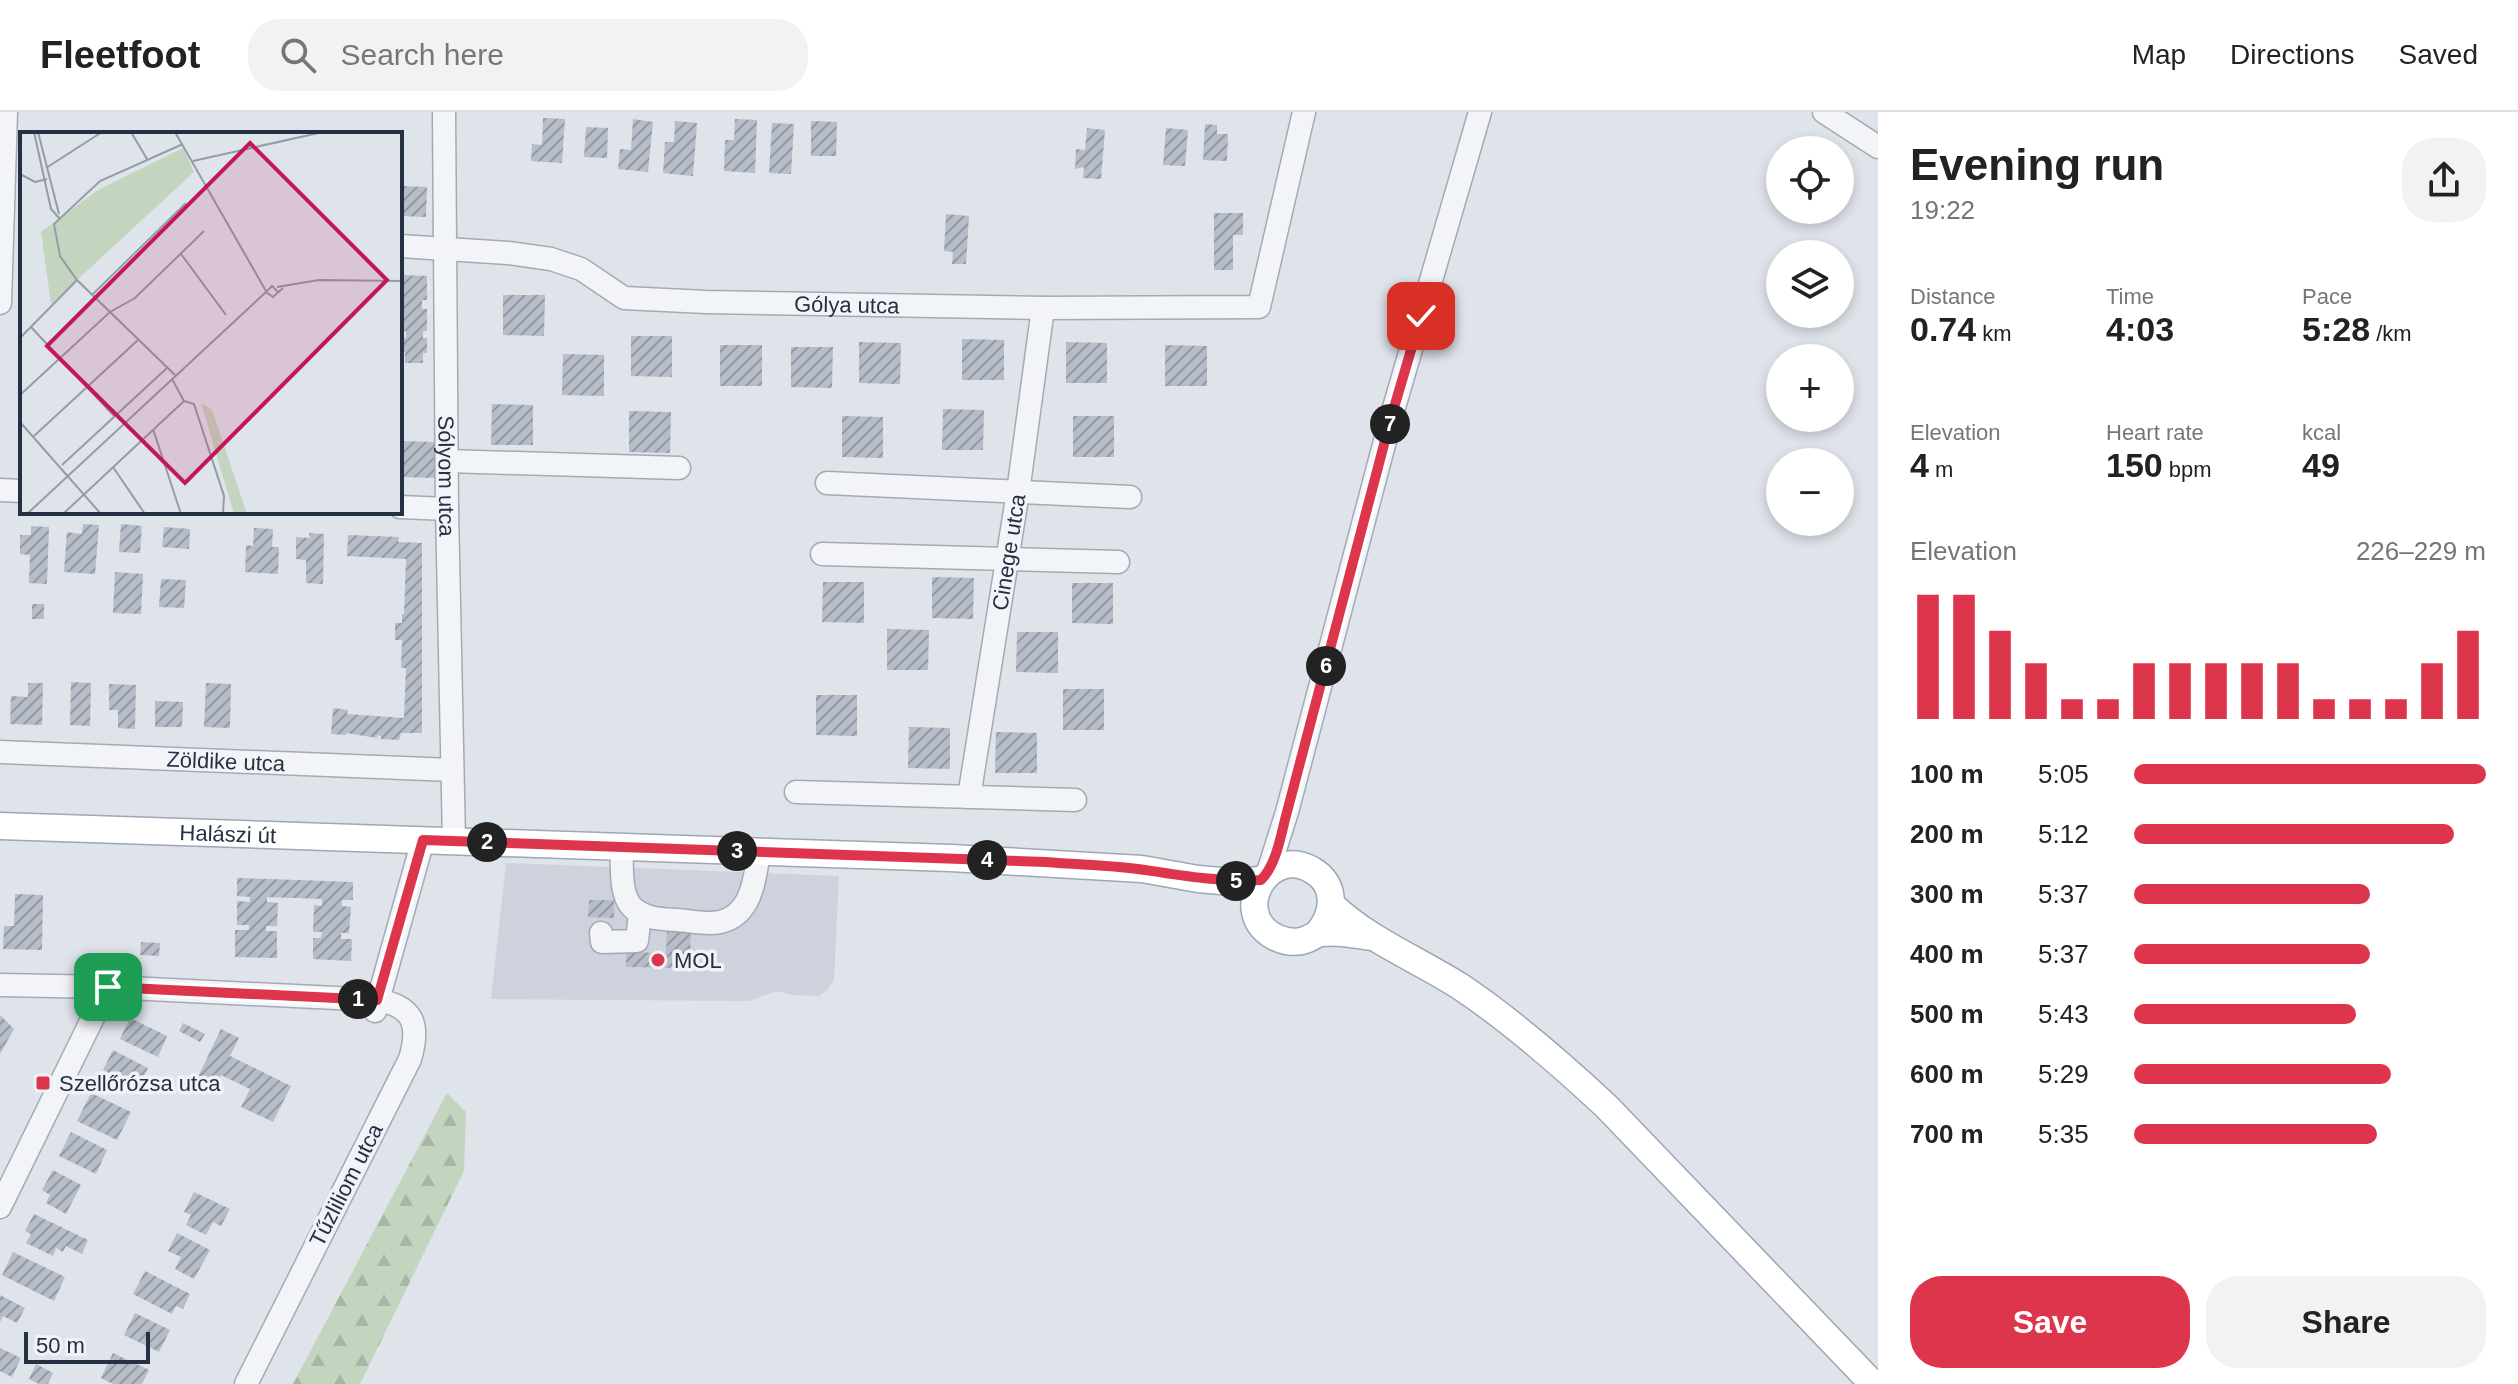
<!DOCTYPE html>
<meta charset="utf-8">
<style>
body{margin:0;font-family:Helvetica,sans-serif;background:#f2f2f2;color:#222;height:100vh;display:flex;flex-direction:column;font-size:30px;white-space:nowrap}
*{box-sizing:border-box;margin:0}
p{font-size:26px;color:#767676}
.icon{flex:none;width:44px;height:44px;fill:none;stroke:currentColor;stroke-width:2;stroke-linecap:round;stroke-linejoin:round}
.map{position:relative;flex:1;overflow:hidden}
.drawer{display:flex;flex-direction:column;background:#fff;width:640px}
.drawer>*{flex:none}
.fabs{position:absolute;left:1766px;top:24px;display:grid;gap:16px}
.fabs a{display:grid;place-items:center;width:88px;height:88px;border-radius:50%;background:#fff;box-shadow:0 4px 12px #0003;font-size:40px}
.scale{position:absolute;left:24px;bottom:20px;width:126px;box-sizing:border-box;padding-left:8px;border:4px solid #263043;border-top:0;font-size:22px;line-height:28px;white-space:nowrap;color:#263043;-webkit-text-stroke:6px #eff2f7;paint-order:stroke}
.pin{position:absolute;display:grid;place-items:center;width:68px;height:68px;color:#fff;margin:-34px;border-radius:16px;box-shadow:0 4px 12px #0006}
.km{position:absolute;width:40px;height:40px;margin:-20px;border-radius:50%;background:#222;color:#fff;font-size:22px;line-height:40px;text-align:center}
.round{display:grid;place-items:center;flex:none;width:84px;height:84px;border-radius:32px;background:#f2f2f2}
.headline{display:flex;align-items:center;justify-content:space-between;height:136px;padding:0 32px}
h1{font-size:44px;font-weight:700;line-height:60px}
.figures{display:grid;grid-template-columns:repeat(3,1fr);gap:12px;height:136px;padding:8px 32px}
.figures div{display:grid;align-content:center}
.figures b{font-size:34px;font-weight:700}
.figures small{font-size:22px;font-weight:400}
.figures p{font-size:22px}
.chart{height:224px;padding:16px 32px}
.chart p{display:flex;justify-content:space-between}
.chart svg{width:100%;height:144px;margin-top:8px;stroke:#dd364c;stroke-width:6}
.primary-button{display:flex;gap:16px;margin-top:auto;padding:16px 32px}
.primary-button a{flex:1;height:92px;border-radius:32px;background:#dd364c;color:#fff;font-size:32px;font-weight:700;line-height:92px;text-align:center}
.primary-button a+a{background:#f2f2f2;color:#222}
ul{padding:0 32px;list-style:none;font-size:26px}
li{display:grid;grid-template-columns:128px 96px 1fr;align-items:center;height:60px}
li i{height:20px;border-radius:10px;background:#dd364c}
header{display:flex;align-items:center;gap:48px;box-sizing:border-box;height:112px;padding:0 40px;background:#fff;border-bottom:2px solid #e0e0e0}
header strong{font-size:38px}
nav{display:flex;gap:44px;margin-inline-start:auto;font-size:28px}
.search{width:560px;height:72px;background:#f2f2f2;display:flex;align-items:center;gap:20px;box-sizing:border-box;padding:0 28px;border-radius:32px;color:#767676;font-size:30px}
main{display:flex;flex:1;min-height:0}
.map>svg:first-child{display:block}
.built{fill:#cdd2dc}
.forest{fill:url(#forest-firs)}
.building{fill:url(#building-hatch)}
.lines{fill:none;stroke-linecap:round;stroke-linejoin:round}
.minor-casing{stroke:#a4aab5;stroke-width:25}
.major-casing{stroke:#9da7b7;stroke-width:29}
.minor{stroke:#f2f4f8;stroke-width:22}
.major{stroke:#fff;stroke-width:26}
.route-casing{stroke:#fff;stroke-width:16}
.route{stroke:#dd364c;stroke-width:10}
.poi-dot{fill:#dd364c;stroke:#eff2f7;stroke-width:3}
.labels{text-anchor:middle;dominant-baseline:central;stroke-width:7;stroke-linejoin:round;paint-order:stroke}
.street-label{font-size:22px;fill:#263043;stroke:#eff2f7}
.poi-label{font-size:22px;fill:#263043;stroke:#eff2f7;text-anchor:start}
.inset-road{fill:none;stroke:#959ba7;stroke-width:2}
.view{fill:#c2185b;fill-opacity:0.15;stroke:#c2185b;stroke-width:4}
.inset-edge{fill:none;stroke:#263043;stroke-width:4}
</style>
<header>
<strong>Fleetfoot</strong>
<div class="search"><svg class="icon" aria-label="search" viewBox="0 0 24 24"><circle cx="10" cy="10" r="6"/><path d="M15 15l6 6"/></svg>Search here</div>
<nav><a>Map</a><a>Directions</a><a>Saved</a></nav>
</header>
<main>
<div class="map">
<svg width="1878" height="1272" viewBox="0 0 1878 1272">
<defs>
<pattern id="forest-firs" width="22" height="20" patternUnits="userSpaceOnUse" patternTransform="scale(2)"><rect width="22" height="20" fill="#c4d5bf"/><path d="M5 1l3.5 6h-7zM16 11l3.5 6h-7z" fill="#a8b7a5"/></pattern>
<pattern id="building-hatch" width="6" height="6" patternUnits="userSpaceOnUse" patternTransform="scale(2)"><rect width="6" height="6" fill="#b6bcc8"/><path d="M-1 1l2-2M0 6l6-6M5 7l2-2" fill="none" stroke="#9499a4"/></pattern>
</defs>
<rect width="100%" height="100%" fill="#dfe3ea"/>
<path class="built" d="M506 751 839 764 834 868 828 877 819 884 794 883 776 879 749 889 491 887Z"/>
<path class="forest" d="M447 981 466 1000 464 1059 360 1272H293Z"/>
<g class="building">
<path d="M543 6 565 7 562 51 531 49 532 32 542 33Z"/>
<path d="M633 7 653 10 648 60 618 57 620 37 631 38Z"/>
<path d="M735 7 757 8 755 61 724 59 725 28H734Z"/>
<path d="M675 9 697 11 693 64 663 61 665 30H674Z"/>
<path d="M811 9 837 10 836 44H811Z"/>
<path d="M772 11 794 12 791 62 769 61Z"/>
<path d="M1205 12 1217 13V22H1228L1227 49 1203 48Z"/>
<path d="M586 15 608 16 607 46 584 45Z"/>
<path d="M1087 16 1105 18 1101 67 1083 66 1084 55 1075 57 1076 37 1085 38Z"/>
<path d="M1166 16 1188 18 1185 54 1163 53Z"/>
<path d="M400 74 427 75 426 105 400 104Z"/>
<path d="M1214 101H1243V123H1233V158H1214Z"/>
<path d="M946 102 969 104 966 152H952L953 140 944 139Z"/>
<path d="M402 163 427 164V188H422V197H427V219H423V226H427V241H423V251H405V240H403V226H406V219H402Z"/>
<path d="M503 183H545L544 224 503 223Z"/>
<path d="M631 224H672V265L631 264Z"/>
<path d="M962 227 1004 228V268H962Z"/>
<path d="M859 230 901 231 900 272 859 271Z"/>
<path d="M1066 230 1107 231V271H1066Z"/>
<rect x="720" y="233" width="42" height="41"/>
<path d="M1165 233 1207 234V274H1165Z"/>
<path d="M791 235H833L832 276 791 275Z"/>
<path d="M563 242 604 243V284L562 283Z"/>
<path d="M492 292 533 293V333H491Z"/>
<path d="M943 297 984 298 983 338H942Z"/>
<path d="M629 299 671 300 670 341 629 340Z"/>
<path d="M842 304 883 305V346L842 345Z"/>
<rect x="1073" y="304" width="41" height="41"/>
<path d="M400 329 436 330 435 366 400 365Z"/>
<path d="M83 412 99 413 95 462 64 460 67 420 82 422Z"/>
<path d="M121 412 142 414 140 441 119 440Z"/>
<path d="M31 414 49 415 47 472 29 471 30 443 20 442V423H31Z"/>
<path d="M164 415 190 417 189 437 162 435Z"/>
<path d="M254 416 273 417 272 435H279L278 462 245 460 246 433 253 434Z"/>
<path d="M309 421 324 422 323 472 306 471V448L296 447V425L310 426Z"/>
<path d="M348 423 399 425 398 430 422 431V621H401L399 628 381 627V624L377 623V626L346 621V623L331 622 333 596 348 598 347 602 404 606 406 556H401L402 528H395V511H402V502H404L406 447 347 444Z"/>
<path d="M115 460 143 462 141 502 113 501Z"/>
<path d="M932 465 974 466 973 507 932 506Z"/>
<path d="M161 467 186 468 184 496 159 495Z"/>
<path d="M823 470H864V511L822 510Z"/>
<path d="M1072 471H1113V512L1072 511Z"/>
<rect x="32" y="492" width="12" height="15"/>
<path d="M887 517 929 518 928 558H887Z"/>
<path d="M1017 520H1058V561L1016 560Z"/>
<path d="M71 570 91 571 90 614 70 613Z"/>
<path d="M28 571H43L42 613 10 612 11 584 28 585Z"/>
<path d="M206 571 231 572 230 616 204 615Z"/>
<path d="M109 572 136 573 135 617 118 616V598H109Z"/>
<rect x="1063" y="577" width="41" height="41"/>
<path d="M816 583H857V624L816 623Z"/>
<path d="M155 589 183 590 182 615H155Z"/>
<path d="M909 615 950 616V657L908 656Z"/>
<path d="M996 620 1037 621V661H995Z"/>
<path d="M237 766 353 770V788H342V794L351 795 349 821H341V827H352L351 849 313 847V826H321L322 820H313L314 793 322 794V787L267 785V790L278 791 277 814H266V819H277V846L235 845V818H249V813H237V789L250 790V785L237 784Z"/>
<path d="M15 782 43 783 42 838 3 837 4 814H14Z"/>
<path d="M589 788H614V806L588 805Z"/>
<path d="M668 797 691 799 690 856 626 855V840L666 841Z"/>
<path d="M141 830 160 831 159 844 140 843Z"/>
<path d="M0 903 14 917 0 942Z"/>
<path d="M130 906 167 924 158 945 120 927Z"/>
<path d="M183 911 205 922 200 930 179 919Z"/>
<path d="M221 917 239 926 230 944 291 974 273 1010 241 995 250 977 221 963 213 980 195 971Z"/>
<path d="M113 938 148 956 135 982 117 972 120 967 103 958Z"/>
<path d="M91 981 131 1000 117 1028 77 1009Z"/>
<path d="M71 1020 107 1038 96 1062 59 1044Z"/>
<path d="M53 1058 81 1073 66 1102 46 1091 50 1083 42 1078Z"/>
<path d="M194 1080 230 1097 221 1114 213 1110 206 1123 186 1113 191 1103 184 1100Z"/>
<path d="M34 1102 88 1128 82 1142 66 1134 63 1140 56 1136 53 1144 26 1131 31 1122 25 1119Z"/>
<path d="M177 1121 210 1138 194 1167 175 1157 181 1145 168 1139Z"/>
<path d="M13 1140 65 1165 54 1189 2 1163Z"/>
<path d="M145 1159 190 1182 183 1197 176 1194 172 1202 133 1182Z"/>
<path d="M0 1183 25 1196 17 1211 3 1204 0 1210Z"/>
<path d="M135 1201 170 1218 159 1240 124 1223Z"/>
<path d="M0 1236 21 1246 12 1265 0 1259Z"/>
<path d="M113 1241 149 1258 142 1272H113L101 1266Z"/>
<path d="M36 1252 53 1261 48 1272H39L29 1267Z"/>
</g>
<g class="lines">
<g class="minor-casing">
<g id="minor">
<path id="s1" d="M444 0 447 397 454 729"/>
<path d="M1824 0 1878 35"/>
<path id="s2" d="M400 134 508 141 551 147 581 157 624 186 706 190 1043 196 1259 195 1304 0"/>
<path d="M0 191 6 0"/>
<path d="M447 349 679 356"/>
<path d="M827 371 1130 385"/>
<path d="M0 378 22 379"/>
<path d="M400 395 447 397"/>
<path d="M822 442 1118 450"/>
<path id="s3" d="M0 640 452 658"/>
<path d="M796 680 1075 688"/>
<path id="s4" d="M969 685 1018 380 1043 196"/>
<path d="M621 734C623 753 619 779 631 794 643 807 661 807 677 808 691 809 707 813 720 810 752 803 755 766 759 740"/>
<path d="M1267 763 1287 700 1391 306 1480 0"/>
<path d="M601 821 602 830 637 829 640 801"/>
<path d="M0 873 108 875 377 888C414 894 420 913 410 947L246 1272"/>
<path d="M375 899 423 728"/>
<path d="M0 1095 108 875"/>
</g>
</g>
<g class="major-casing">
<g id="major">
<path id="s5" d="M0 714 951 746 1142 757 1198 767 1233 770 1261 768"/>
<path d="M1332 793C1368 828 1419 848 1461 875 1513 910 1561 952 1607 995L1873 1272"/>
<path d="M1318 821C1335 801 1337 772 1312 758 1270 733 1232 796 1270 822 1280 829 1294 832 1305 828 1312 826 1316 821 1322 821 1339 819 1355 823 1372 825"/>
</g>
</g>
<use href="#minor" class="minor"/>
<use href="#major" class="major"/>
</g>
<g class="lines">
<g class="route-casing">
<path id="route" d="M108 875 377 888 423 728 1046 750C1079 753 1112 753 1145 758 1184 764 1221 770 1261 768 1277 752 1281 721 1287 700L1391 306 1421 204"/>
</g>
<use href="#route" class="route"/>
</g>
<g class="poi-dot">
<circle cx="658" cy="848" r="8"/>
<rect x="35" y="963" width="16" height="16" rx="4"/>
</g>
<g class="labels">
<g class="street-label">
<text stroke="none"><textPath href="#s2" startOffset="458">Gólya utca</textPath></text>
<text stroke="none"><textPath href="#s1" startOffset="364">Sólyom utca</textPath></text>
<text stroke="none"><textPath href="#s4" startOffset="248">Cinege utca</textPath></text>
<text stroke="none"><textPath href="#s3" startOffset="226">Zöldike utca</textPath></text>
<text stroke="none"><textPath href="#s5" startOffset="228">Halászi út</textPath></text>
<text transform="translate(346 1073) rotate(-63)">Tűzliliom utca</text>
</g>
<g class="poi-label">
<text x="674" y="848">MOL</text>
<text x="59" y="971">Szellőrózsa utca</text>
</g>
</g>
<g transform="translate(20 20)">
<rect width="382" height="382" fill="#dfe3ea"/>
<path d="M163 16 174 40 31 172 21 100 78 58ZM181 271 192 278 227 382H214Z" fill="#c4d5bf"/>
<path class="inset-road" d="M14 0 31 77 40 87M18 0 39 82M111 0 127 27M155 0 246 159M173 29 303 0M26 36 82 0M0 42 15 50 27 47M161 122 206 183M257 155 299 148 382 149M258 160 252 154 246 160 253 165 263 156M72 163 166 71M11 195 94 284M0 206 57 148M155 243 57 148 40 124 34 92 80 49 163 12M152 247 164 269M0 263 90 180 115 166 184 99M164 269 174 272 204 364 203 382M0 290 81 382M133 297 161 382M14 304 118 208M42 333 147 236M93 335 125 382M7 382 246 160M43 382 164 269"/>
<path class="view" d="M230 11 367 148 165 351 27 214Z"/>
<rect width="382" height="382" class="inset-edge"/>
</g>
</svg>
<div class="fabs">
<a><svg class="icon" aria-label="locate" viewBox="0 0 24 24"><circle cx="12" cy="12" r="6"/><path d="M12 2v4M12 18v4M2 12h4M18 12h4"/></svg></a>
<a><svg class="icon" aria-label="layers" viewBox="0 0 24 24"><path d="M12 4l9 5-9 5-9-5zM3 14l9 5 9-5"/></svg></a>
<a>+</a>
<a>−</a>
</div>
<div class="scale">50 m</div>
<div class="pin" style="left:108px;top:875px;background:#1e9e55"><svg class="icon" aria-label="arrive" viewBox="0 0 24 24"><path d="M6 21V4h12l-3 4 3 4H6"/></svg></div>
<div class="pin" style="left:1421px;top:204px;background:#d93025"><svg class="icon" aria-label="check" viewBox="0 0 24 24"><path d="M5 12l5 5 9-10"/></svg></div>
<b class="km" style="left:358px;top:887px">1</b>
<b class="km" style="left:487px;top:730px">2</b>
<b class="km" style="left:737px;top:739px">3</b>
<b class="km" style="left:987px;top:748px">4</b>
<b class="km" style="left:1236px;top:769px">5</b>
<b class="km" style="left:1326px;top:554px">6</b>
<b class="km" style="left:1390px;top:312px">7</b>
</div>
<section class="drawer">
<div class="headline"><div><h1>Evening run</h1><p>19:22</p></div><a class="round"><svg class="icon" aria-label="share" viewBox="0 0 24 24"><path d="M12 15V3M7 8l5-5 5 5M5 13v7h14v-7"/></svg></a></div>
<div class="figures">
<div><p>Distance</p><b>0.74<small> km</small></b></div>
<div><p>Time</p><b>4:03</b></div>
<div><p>Pace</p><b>5:28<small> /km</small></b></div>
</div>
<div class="figures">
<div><p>Elevation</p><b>4<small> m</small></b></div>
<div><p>Heart rate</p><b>150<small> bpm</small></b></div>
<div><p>kcal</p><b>49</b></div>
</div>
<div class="chart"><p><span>Elevation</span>226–229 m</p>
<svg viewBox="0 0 160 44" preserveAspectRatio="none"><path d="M5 44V6M15 44V6M25 44V17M35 44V27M45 44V38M55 44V38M65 44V27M75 44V27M85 44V27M95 44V27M105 44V27M115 44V38M125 44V38M135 44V38M145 44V27M155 44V17"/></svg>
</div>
<ul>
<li><b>100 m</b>5:05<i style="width:100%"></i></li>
<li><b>200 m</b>5:12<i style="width:91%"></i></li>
<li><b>300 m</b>5:37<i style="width:67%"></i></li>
<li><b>400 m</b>5:37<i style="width:67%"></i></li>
<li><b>500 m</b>5:43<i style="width:63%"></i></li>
<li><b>600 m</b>5:29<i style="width:73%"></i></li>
<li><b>700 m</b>5:35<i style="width:69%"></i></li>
</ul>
<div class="primary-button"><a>Save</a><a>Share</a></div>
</section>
</main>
